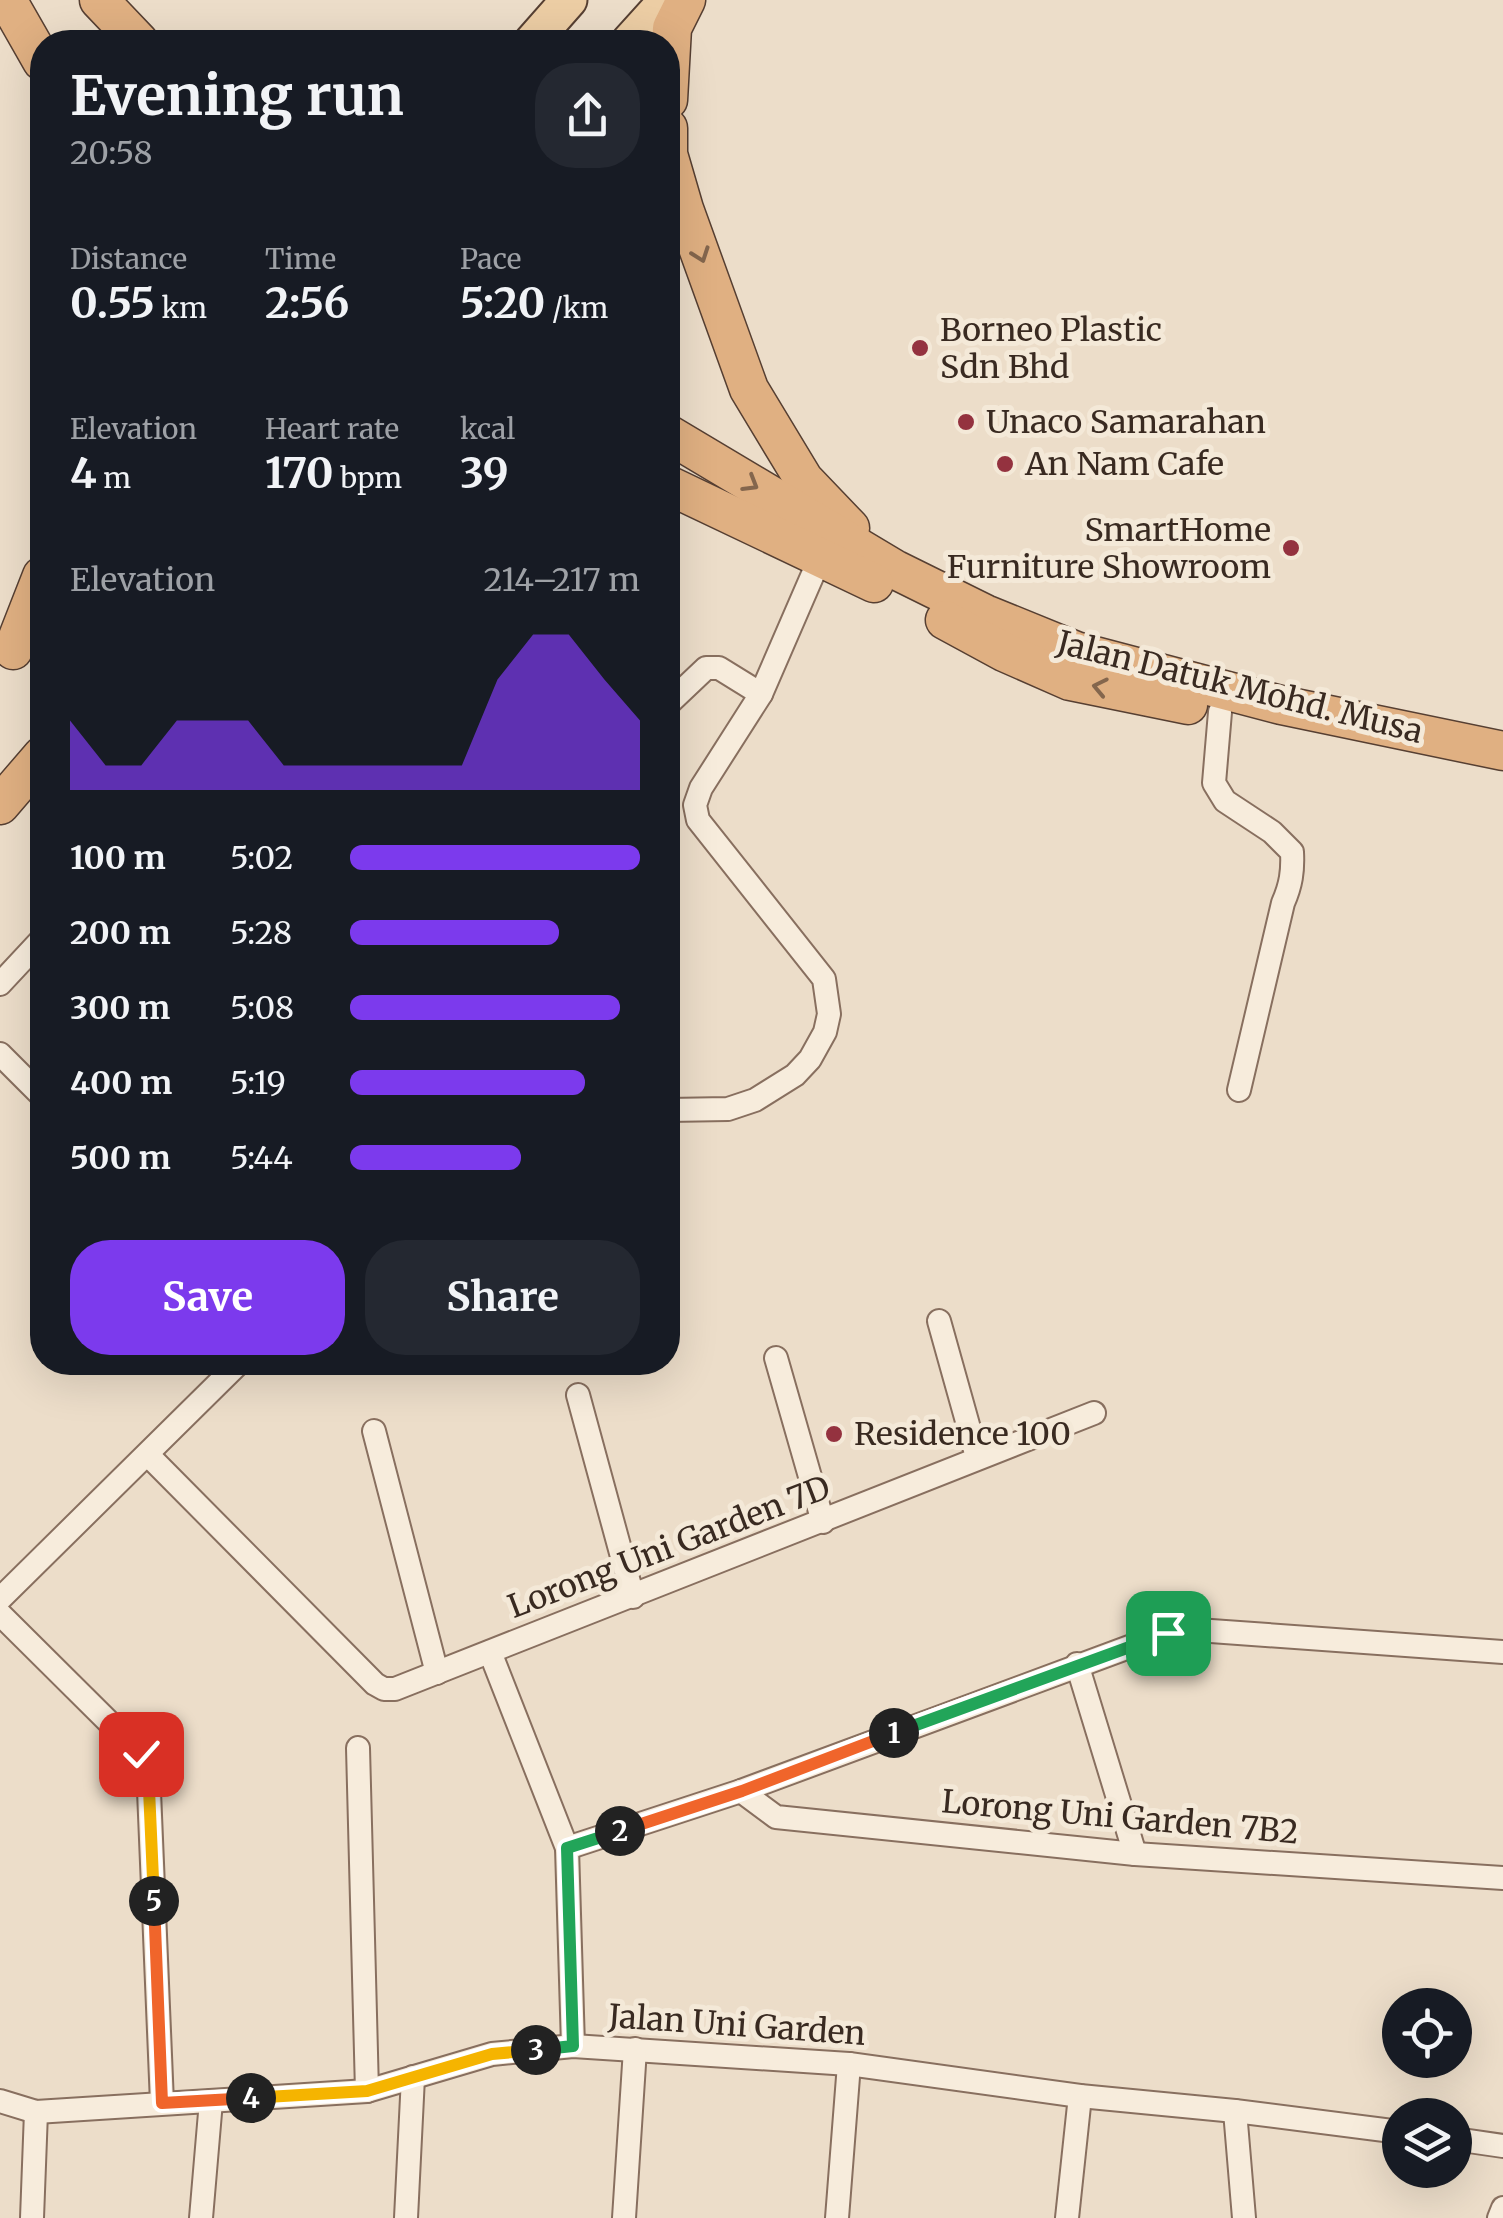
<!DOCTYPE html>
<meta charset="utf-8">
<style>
body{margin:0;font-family:Merriweather,serif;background:#242831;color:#f1f3f6;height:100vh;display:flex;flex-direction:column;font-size:38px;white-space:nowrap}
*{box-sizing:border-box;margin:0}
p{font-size:32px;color:#9ea1a6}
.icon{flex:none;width:55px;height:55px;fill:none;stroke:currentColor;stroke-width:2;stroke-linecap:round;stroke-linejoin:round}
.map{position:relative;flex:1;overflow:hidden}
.panel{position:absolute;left:30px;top:30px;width:650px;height:1345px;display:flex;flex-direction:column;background:#171b24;border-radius:40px;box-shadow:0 10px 40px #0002}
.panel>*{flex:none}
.tools{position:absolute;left:1382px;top:1988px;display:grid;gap:20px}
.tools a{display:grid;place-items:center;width:90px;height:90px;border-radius:50%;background:#171b24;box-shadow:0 10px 40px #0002;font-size:50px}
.pin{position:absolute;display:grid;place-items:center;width:85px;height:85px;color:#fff;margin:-42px;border-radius:20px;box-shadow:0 5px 15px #0006}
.km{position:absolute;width:50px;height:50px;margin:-25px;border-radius:50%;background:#222;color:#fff;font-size:28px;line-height:50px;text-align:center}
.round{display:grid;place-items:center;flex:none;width:105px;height:105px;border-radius:40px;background:#242831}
.head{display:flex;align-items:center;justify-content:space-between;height:170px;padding:0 40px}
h1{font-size:55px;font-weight:700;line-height:75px}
.figures{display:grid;grid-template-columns:repeat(3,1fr);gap:15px;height:170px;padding:10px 40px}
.figures div{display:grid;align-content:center}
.figures b{font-size:42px;font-weight:700}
.figures small{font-size:28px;font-weight:400}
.figures p{font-size:28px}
.chart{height:280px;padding:20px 40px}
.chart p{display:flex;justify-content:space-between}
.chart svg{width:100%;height:180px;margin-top:10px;fill:#7c3aed;opacity:.7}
.cta{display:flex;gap:20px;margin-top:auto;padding:20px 40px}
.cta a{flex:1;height:115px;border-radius:40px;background:#7c3aed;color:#fff;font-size:40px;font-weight:700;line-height:115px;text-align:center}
.cta a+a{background:#242831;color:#f1f3f6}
ul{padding:0 40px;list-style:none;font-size:32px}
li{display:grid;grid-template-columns:160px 120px 1fr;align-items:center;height:75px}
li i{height:25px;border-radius:12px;background:#7c3aed}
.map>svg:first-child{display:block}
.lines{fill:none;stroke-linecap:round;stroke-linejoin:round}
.minor-casing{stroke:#886f5f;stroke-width:26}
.primary-casing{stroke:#563f32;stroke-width:39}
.trunk-casing{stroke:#563f32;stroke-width:41}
.minor{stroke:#f7ecdc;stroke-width:22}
.primary{stroke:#eccda4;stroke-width:35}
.trunk{stroke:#e0b082;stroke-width:38}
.oneway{stroke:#84664d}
.split-1-casing{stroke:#fff;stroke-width:20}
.split-2-casing{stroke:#fff;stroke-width:20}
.split-3-casing{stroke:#fff;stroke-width:20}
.split-4-casing{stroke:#fff;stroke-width:20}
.split-5-casing{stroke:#fff;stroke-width:20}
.split-6-casing{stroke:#fff;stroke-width:20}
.split-1{stroke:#22a559;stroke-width:12}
.split-2{stroke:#f0652b;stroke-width:12}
.split-3{stroke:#22a559;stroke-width:12}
.split-4{stroke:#f5b400;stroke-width:12}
.split-5{stroke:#f0652b;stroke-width:12}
.split-6{stroke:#f5b400;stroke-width:12}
.poi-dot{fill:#94323f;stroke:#f4e9d8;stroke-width:4}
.labels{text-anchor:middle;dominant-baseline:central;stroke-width:10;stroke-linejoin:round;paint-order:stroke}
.poi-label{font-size:32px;fill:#392a21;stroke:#f4e9d8;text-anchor:start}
.street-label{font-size:32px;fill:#392a21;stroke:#f4e9d8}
</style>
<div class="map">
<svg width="1503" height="2218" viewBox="0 0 1503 2218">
<rect width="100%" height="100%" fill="#ecddc9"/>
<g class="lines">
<g class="minor-casing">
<g id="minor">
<path d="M668 704 706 668H719L761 694"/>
<path d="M1220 712 1214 783 1225 801 1272 832 1292 852C1293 871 1291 885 1283 903L1239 1090"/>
<path d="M0 984 42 939"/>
<path d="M0 1054 42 1096"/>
<path d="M668 1110 728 1109 755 1100 795 1075 810 1059 825 1032 829 1014 824 979 698 820 695 805 701 788 761 694 820 558"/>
<path d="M939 1321 977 1457"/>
<path d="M776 1358 823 1522"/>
<path d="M578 1395 633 1597"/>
<path d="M374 1431 437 1673"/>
<path d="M148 1455 375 1684 384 1689H395L1094 1413"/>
<path d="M0 1599 240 1362"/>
<path d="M0 1614 141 1754 148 1767 162 2103"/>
<path d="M1197 1630 1503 1652"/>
<path d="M490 1652 567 1848 573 2046"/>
<path d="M1077 1664 1135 1854"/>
<path d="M358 1748 367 2091"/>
<path d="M741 1791 776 1817 1135 1854 1503 1878"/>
<path d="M567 1848 741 1791 1167 1633"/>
<path d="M0 2101 36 2112 367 2091 492 2054 573 2046 849 2064 1080 2096 1235 2111 1400 2132"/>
<path d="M1235 2111 1244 2218"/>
<path d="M1455 2139 1503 2146"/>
<path d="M32 2218 36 2112"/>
<path d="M201 2218 211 2101"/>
<path d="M406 2218 413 2077"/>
<path d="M624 2218 635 2049"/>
<path d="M837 2218 849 2064"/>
<path d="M1067 2218 1080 2096"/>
<path d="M1499 2218 1503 2208"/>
</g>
</g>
<g class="primary-casing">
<g id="primary">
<path d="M532 42 569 0"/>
<path d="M629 42 667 0"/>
</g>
</g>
<g class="trunk-casing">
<g id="trunk">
<path d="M99 0 139 42"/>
<path d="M10 5 42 61"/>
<path d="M668 100 672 28 686 0"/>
<path d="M668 128V154L684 209 749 389 804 480 850 528"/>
<path d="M668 434 896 570 985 614 1076 651 1281 705 1503 751"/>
<path d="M668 485 874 583"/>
<path d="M945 620 1004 652 1070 681 1188 705"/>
<path d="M13 650 42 576"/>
<path d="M0 805 42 756"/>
</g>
</g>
<use href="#minor" class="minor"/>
<use href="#primary" class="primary"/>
<use href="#trunk" class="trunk"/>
</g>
<defs><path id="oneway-chevron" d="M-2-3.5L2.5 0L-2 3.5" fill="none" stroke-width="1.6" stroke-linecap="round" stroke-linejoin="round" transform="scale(2.5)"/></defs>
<g class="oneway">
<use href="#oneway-chevron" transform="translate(701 255) rotate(70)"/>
<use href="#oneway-chevron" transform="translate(751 484) rotate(31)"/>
<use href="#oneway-chevron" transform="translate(1100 687) rotate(-168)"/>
</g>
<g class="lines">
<g class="split-1-casing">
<path id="split-1" d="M894 1733 1168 1633"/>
</g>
<g class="split-2-casing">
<path id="split-2" d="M620 1831 742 1791 894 1733"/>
</g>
<g class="split-3-casing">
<path id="split-3" d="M536 2050 573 2046 567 1848 620 1831"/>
</g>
<g class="split-4-casing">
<path id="split-4" d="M251 2098 367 2091 492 2054 536 2050"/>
</g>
<g class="split-5-casing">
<path id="split-5" d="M154 1901 162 2103 251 2098"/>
</g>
<g class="split-6-casing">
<path id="split-6" d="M141 1754 148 1767 154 1901"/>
</g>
<use href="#split-1" class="split-1"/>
<use href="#split-2" class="split-2"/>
<use href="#split-3" class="split-3"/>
<use href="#split-4" class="split-4"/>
<use href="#split-5" class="split-5"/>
<use href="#split-6" class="split-6"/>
</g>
<g class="poi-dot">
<circle cx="920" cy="348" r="10"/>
<circle cx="966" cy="422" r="10"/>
<circle cx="1005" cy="464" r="10"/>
<circle cx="1291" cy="548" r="10"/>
<circle cx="834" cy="1434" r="10"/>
</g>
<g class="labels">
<g class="poi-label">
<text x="940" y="330">Borneo Plastic<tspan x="940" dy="37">Sdn Bhd</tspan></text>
<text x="986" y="422">Unaco Samarahan</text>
<text x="1025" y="464">An Nam Cafe</text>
<text x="1271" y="530" text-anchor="end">SmartHome<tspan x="1271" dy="37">Furniture Showroom</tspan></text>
<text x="854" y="1434">Residence 100</text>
</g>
<g class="street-label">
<text transform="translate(1240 687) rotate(14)">Jalan Datuk Mohd. Musa</text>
<text transform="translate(669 1547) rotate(-21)">Lorong Uni Garden 7D</text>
<text transform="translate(1120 1817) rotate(5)">Lorong Uni Garden 7B2</text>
<text transform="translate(737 2025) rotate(4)">Jalan Uni Garden</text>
</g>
</g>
</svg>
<div class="tools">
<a><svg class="icon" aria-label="locate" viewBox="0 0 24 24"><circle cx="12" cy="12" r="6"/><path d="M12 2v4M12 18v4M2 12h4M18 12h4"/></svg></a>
<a><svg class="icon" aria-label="layers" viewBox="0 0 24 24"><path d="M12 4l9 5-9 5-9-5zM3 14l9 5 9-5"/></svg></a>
</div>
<div class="pin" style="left:1168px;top:1633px;background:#1e9e55"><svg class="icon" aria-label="arrive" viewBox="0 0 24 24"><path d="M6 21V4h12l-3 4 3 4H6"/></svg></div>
<div class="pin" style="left:141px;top:1754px;background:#d93025"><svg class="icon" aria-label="check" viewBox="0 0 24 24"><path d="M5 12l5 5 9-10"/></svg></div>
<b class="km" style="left:894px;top:1733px">1</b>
<b class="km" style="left:620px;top:1831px">2</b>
<b class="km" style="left:536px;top:2050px">3</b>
<b class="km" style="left:251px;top:2098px">4</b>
<b class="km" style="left:154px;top:1901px">5</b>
<section class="panel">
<div class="head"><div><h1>Evening run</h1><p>20:58</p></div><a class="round"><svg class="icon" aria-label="share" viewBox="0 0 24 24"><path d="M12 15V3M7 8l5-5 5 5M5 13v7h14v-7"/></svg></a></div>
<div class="figures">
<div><p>Distance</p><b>0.55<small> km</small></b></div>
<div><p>Time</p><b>2:56</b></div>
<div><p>Pace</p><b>5:20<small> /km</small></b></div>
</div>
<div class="figures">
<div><p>Elevation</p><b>4<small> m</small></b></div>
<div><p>Heart rate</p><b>170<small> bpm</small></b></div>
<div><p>kcal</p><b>39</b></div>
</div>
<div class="chart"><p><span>Elevation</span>214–217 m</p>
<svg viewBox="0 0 160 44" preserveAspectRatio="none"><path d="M0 44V27L10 38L20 38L30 27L40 27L50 27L60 38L70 38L80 38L90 38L100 38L110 38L120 17L130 6L140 6L150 17L160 27V44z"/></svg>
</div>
<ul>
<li><b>100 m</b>5:02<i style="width:100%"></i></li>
<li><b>200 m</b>5:28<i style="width:72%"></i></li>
<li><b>300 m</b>5:08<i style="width:93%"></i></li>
<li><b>400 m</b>5:19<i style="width:81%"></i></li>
<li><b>500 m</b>5:44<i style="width:59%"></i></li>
</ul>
<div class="cta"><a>Save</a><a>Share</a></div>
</section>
</div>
